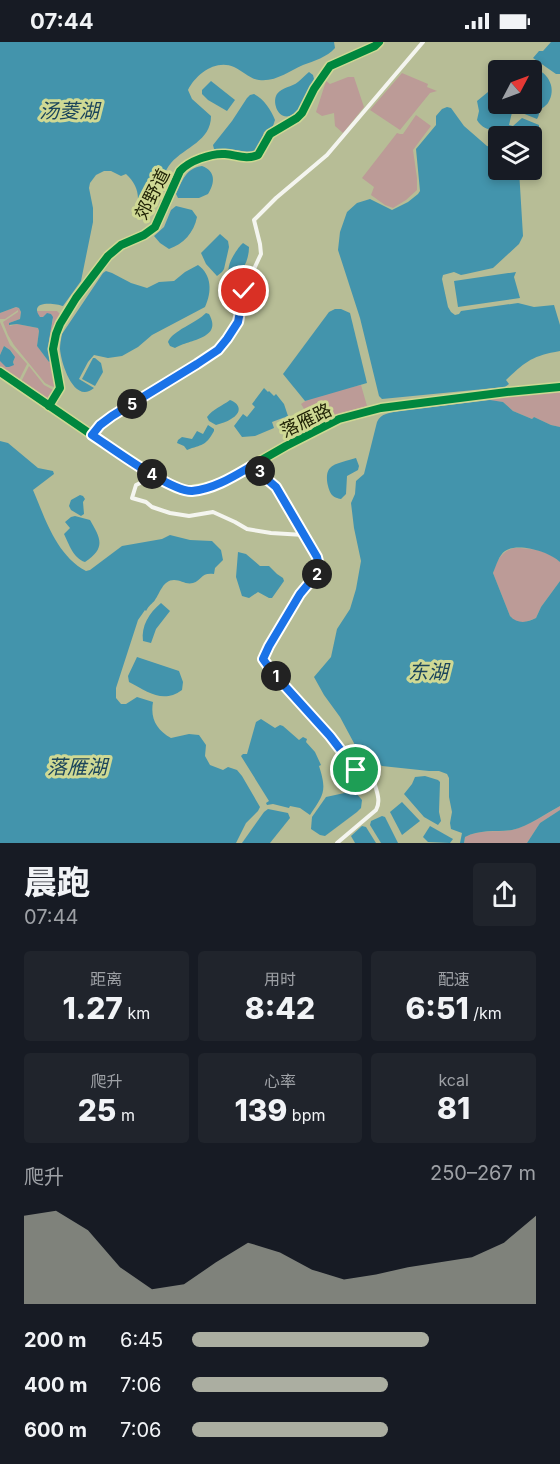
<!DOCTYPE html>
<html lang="zh">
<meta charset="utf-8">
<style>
body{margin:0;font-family:Inter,"Noto Sans SC",sans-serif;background:#20242c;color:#f1f3f6;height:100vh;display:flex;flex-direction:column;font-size:22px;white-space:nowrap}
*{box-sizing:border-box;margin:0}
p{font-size:20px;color:#9ea1a6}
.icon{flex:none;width:33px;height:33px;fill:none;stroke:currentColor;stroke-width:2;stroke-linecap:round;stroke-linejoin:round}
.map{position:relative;height:801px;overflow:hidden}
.drawer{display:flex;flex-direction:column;background:#171b24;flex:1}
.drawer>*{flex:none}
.needle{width:39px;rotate:49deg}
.buttons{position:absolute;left:488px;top:18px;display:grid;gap:12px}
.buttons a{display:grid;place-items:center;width:54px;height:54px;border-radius:6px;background:#171b24;box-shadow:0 3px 9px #0003;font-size:30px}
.pin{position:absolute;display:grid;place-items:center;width:51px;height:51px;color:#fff;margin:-26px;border:3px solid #fff;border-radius:50%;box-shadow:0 2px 6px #0007}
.km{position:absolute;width:30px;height:30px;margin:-15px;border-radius:50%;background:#222;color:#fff;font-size:16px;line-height:30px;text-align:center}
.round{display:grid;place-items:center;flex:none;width:63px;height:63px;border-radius:6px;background:#20242c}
.headline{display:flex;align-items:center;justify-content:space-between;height:102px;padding:0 24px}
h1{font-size:33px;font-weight:800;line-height:45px}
.figures{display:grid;grid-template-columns:repeat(3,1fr);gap:9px;height:102px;padding:6px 24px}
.figures div{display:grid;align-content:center;border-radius:6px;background:#20242c;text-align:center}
.figures b{font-size:30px;font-weight:800}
.figures small{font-size:16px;font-weight:400}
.figures p{font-size:16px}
.chart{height:168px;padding:12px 24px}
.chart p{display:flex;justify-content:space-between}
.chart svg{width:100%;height:108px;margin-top:6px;fill:#abaea1;opacity:.7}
ul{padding:0 24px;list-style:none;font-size:20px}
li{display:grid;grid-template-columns:96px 72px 1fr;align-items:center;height:45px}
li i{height:15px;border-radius:8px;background:#abaea1}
.status{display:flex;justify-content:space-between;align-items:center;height:42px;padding:0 30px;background:#171b24;direction:ltr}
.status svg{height:16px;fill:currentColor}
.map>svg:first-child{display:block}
.green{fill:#bc9b97}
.water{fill:#4394ac}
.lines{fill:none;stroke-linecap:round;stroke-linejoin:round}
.minor{stroke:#f4f5ef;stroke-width:4}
.cycleway-casing{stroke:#cfd994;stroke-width:11}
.cycleway{stroke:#00873e;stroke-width:8}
.route-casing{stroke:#fff;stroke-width:12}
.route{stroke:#1a73e8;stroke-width:8}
.labels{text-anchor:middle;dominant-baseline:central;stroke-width:6;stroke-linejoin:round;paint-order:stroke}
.street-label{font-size:18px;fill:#212407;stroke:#cfd994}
.water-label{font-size:20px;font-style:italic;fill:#1c455b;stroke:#cfd994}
</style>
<div class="status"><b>07:44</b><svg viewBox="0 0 49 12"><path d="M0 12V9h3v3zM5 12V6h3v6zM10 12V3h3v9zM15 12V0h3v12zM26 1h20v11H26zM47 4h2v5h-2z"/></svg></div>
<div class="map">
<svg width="560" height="801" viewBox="0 0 560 801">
<rect width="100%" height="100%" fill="#b7bd96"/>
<g class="green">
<path d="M402 31 428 42 427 45 437 49 430 51 400 88 370 68Z"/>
<path d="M348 35H354L364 65 343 91 335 84 334 71 322 74 316 70 326 39 330 42Z"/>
<path d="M416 73 431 84 413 108 417 136V148L406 158 393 166 385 163 371 153 374 145 362 136 397 91 400 92H403Z"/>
<path d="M16 265 19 266 21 270 20 277 9 281 10 284 17 282 38 286 39 289 37 304 49 320 48 299 53 277 47 272 43 275H40L38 273 37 269H57L63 275 54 292 51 305 58 346 51 344 45 341 14 303 8 293 3 280 18 270V268L5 277H0V271Z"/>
<path d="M0 280 10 303 27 322 19 338 0 326V318L2 321 14 322 13 320C17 313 10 307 4 304L0 313Z"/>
<path d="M29 324 44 343 57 350 52 357 46 358 21 340Z"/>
<path d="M361 343 367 364 341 371 314 383 301 362C314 352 345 347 361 343Z"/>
<path d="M560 348V385L551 383 534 375 532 377 513 369 503 360 484 358V355Z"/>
<path d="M514 506C530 506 548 508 560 520V539L541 565 536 576 523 581 515 579 510 574 493 531C497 519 501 509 514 506Z"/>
<path d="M560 764V768L540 781 527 801H464L465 795C480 787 496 791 512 788 528 784 546 772 560 764Z"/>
</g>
<g class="water">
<path d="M0 0H334L335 6C327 15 314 19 303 23 289 29 276 40 259 38 250 37 243 29 234 25 216 17 196 32 188 48L192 57 211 74C211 99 185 105 171 121 157 137 163 167 137 164 140 152 136 141 126 132L121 134 111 129H104L96 133 90 141 89 146 93 166V180L81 239 63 264C55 261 28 258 40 275H43L47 271 51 272 53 275C51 290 46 304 50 319L49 320 37 304 39 289 38 286 17 282 9 283V281L20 277 21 270 19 266 16 265 0 271Z"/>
<path d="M551 0H560V32H556L533 16 539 9H543Z"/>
<path d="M534 26C549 31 557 47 548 61 547 63 541 67 540 68 539 71 539 74 537 77L517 69 516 67 517 62H531V31Z"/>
<path d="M309 30 313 33 314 37C309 46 303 65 295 71 280 83 271 61 277 52 282 45 292 45 298 40 302 37 305 33 309 30Z"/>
<path d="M211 39 235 58 227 69 208 58 202 52V48Z"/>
<path d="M488 50 498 51V62H514L509 83 513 84 522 76 539 83V87L535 99 531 101V94H519L509 86C496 88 485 91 477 78L479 69 477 59Z"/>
<path d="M254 52C264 57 271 68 275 78L273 84 264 90 259 108C249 112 239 108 229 107 224 107 219 108 214 107L213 103 232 79 247 56 250 53Z"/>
<path d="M447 65 451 66 464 84 487 104 498 107V128H519L523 194 519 202 493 226 466 232 461 233 454 230 443 233 442 237 448 265 451 270 455 273 459 272 461 269 518 261 534 265 554 263 560 283V309C532 314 526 319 506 338L509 342 505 345 382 357 379 354 360 276 338 208 340 190 347 170 357 161 370 157 392 168 408 160 418 152 420 149 416 107 436 83V74L442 67Z"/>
<path d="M202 124C216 129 215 141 208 152L199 156H178L176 152C182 139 186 126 202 124Z"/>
<path d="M176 164 192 168 197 175C194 191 183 202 169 207L160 201 154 194 164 185 171 168Z"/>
<path d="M220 192 228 199 229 205 224 227 222 230 217 234 206 222 201 211Z"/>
<path d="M243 201 249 205C249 216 244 231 232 234 231 233 230 232 229 230 226 223 238 205 243 201Z"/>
<path d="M198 223C212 233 212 250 205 265L152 293 138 305 122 314 108 316 94 313 88 320 79 337 94 346C74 363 61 321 60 307 60 302 61 297 62 292L103 231 106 229 112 231 131 241 147 246 159 240 174 239 185 230Z"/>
<path d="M516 230 514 235 520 256 458 265 454 239Z"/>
<path d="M335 267H341L350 271 367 341 305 359 283 332 329 270Z"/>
<path d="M206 271 209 272C223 297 190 297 175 306L170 304 168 300C172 289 196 281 206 271Z"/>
<path d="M4 304 10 308 15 315 13 320 14 323 9 325H6L0 319V313Z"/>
<path d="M93 316H95L101 321 103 330 95 344 82 337Z"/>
<path d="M264 346 268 350 269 349 274 354 276 352 284 362 288 374 272 380 274 386 255 394 242 395 234 384 243 372 247 375 255 365 252 362Z"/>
<path d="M230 358C241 362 242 371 231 377 227 380 221 381 216 383L209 379 207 375C213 367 222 364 230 358Z"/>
<path d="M490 358 503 360 513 369 532 377 534 375 551 383 560 385V520C550 510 518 500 505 509 499 513 496 524 493 531L510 574C517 582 527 581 536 576L541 565 560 539V764C545 772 529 784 512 788 496 790 480 787 465 795L464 801H460L462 791 451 787 450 781 452 770 449 755V736L447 732 439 729H429L382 724 355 703 340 675 324 653 314 635 331 615 337 587 350 567 356 547 361 519 354 486 351 461 355 452 356 439 364 432 377 380C381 371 390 371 399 369Z"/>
<path d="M208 383 214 387V389C205 405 202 402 187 408L184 404 177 401 178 398 182 395 192 397 197 389 203 392Z"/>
<path d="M0 399 8 401 38 426 53 429 54 432 33 448C45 476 56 513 86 529L90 528 122 504 162 497 170 493 190 498 212 499 221 508 223 518 215 526 214 532C201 530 202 538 193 541 186 543 181 538 174 538 163 538 160 551 155 558 152 562 149 563 146 569L145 568 138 578 116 646V656L121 662H126L137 655 153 660C150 677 157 688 171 696L189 692 199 693 206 703 205 714 210 723 223 728 228 725 237 728 242 734 260 765 258 769 246 781 236 801H0Z"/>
<path d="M356 416 359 424 358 428 347 434 346 452 341 457C337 456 335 456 332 453 328 448 324 432 330 426 334 421 350 418 356 416Z"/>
<path d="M80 453 83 454 85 457 83 460 84 472 81 474 71 468 69 464 71 458Z"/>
<path d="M75 474 90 478C101 497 106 506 85 520 73 516 69 502 64 492L70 486 65 480 71 475Z"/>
<path d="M238 510 246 512 260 524H269L277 532 283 536 284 539 272 556H269L258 550 249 556 242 554 236 535Z"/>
<path d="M161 561 170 569 156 587 151 601 143 599C141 584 149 571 161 561Z"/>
<path d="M137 615 179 629 183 640 182 648C163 662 148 650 129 640L128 634Z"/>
<path d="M261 677 275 686 280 683 283 684 299 698 303 695 307 697 306 700 315 710 321 723 319 724C327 749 324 752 310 773L300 766 290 764 289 766 273 762 267 763 266 761 269 759 241 714 243 712H247L256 680Z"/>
<path d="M425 734 438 738 440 740 439 770 441 779 438 783 424 775 404 752 412 742 415 735Z"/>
<path d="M349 750 356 751 362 758 361 766 357 770 325 794 320 793 311 787 312 775 326 755Z"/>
<path d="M402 760 420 779 402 793 390 770Z"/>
<path d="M268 767 288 771 290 776 270 801H242L264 770Z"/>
<path d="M560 768V801H527L540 781Z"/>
<path d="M382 774 385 775 398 801H381L370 783 371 779Z"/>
<path d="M362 784 366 785 376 801H355L351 794Z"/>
<path d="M430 784 453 797 450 801 428 800 423 795Z"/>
</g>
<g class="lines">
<g class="minor">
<path d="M0 330 92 393 155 434 176 446 189 449 213 444 227 438 286 404 339 377 381 366 507 350 560 345"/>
<path d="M49 364 60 346 53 307 56 292 60 282 76 256 108 214 121 203 144 193 155 185 180 129C189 119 211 111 225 112 237 113 246 118 258 113L270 92 297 76 302 71 314 47 330 24 375 4 379 0"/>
<path d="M92 393 100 383 112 374 206 316 218 307 227 297 238 280 245 246 261 212 260 202 254 178 276 156 327 113 423 0"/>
<path d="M255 422 262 433 276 445 317 515 320 524 319 530 300 552 269 604 263 617 273 631 330 694 355 728 360 732 373 736C375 746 382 758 376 768L337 801"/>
<path d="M155 434 136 443 132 456 146 460 152 465 170 471 189 474 213 470 235 480 247 487 271 491 304 493"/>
</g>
<g class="cycleway-casing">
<g id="cycleway">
<path d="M0 330 92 393 155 434 176 446 189 449 213 444 227 438 286 404 339 377 381 366 507 350 560 345"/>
<path d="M49 364 60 346 53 307 56 292 60 282 76 256 108 214 121 203 144 193 155 185 180 129C189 119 211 111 225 112 237 113 246 118 258 113L270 92 297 76 302 71 314 47 330 24 375 4 379 0"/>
</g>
</g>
<use href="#cycleway" class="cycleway"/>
</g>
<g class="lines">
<g class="route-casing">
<path id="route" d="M244 249 238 280 227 297 218 308 197 322 112 374 100 383 92 393C112 406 171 450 192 449 215 447 236 433 255 422L262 433 276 445 317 515 320 528 300 552 269 604 263 617 273 631 330 694 356 728"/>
</g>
<use href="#route" class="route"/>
</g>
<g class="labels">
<g class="street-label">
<text transform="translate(152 152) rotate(-63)">郊野道</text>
<text transform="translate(306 378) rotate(-26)">落雁路</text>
</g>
<g class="water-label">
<text x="69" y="69">汤菱湖</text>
<text x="428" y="630">东湖</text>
<text x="77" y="725">落雁湖</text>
</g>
</g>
</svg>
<div class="buttons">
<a><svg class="needle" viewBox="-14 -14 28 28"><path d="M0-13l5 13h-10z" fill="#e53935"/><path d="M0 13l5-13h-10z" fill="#9ea1a6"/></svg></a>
<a><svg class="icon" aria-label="layers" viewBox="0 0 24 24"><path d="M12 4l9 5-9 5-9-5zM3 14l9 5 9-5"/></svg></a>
</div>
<div class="pin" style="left:356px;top:728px;background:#1e9e55"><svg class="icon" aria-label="arrive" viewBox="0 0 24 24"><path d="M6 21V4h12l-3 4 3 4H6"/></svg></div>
<div class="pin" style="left:244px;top:249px;background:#d93025"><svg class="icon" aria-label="check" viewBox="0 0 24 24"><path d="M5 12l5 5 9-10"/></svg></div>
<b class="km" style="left:276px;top:634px">1</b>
<b class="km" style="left:317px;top:532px">2</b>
<b class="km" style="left:260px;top:429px">3</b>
<b class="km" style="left:152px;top:432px">4</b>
<b class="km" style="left:132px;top:362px">5</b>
</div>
<section class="drawer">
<div class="headline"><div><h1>晨跑</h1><p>07:44</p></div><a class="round"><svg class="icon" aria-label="share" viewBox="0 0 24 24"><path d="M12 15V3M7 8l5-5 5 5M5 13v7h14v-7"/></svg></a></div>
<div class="figures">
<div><p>距离</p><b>1.27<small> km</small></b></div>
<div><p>用时</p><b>8:42</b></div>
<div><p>配速</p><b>6:51<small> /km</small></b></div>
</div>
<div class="figures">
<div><p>爬升</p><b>25<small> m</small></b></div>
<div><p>心率</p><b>139<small> bpm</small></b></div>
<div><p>kcal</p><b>81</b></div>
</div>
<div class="chart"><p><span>爬升</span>250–267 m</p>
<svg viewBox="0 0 160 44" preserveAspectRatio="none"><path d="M0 44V8L10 6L20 14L30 29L40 38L50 36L60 27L70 19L80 23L90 30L100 34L110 32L120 29L130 27L140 25L150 19L160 8V44z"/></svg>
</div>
<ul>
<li><b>200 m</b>6:45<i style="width:69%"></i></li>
<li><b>400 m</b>7:06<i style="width:57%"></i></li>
<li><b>600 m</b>7:06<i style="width:57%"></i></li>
</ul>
</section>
